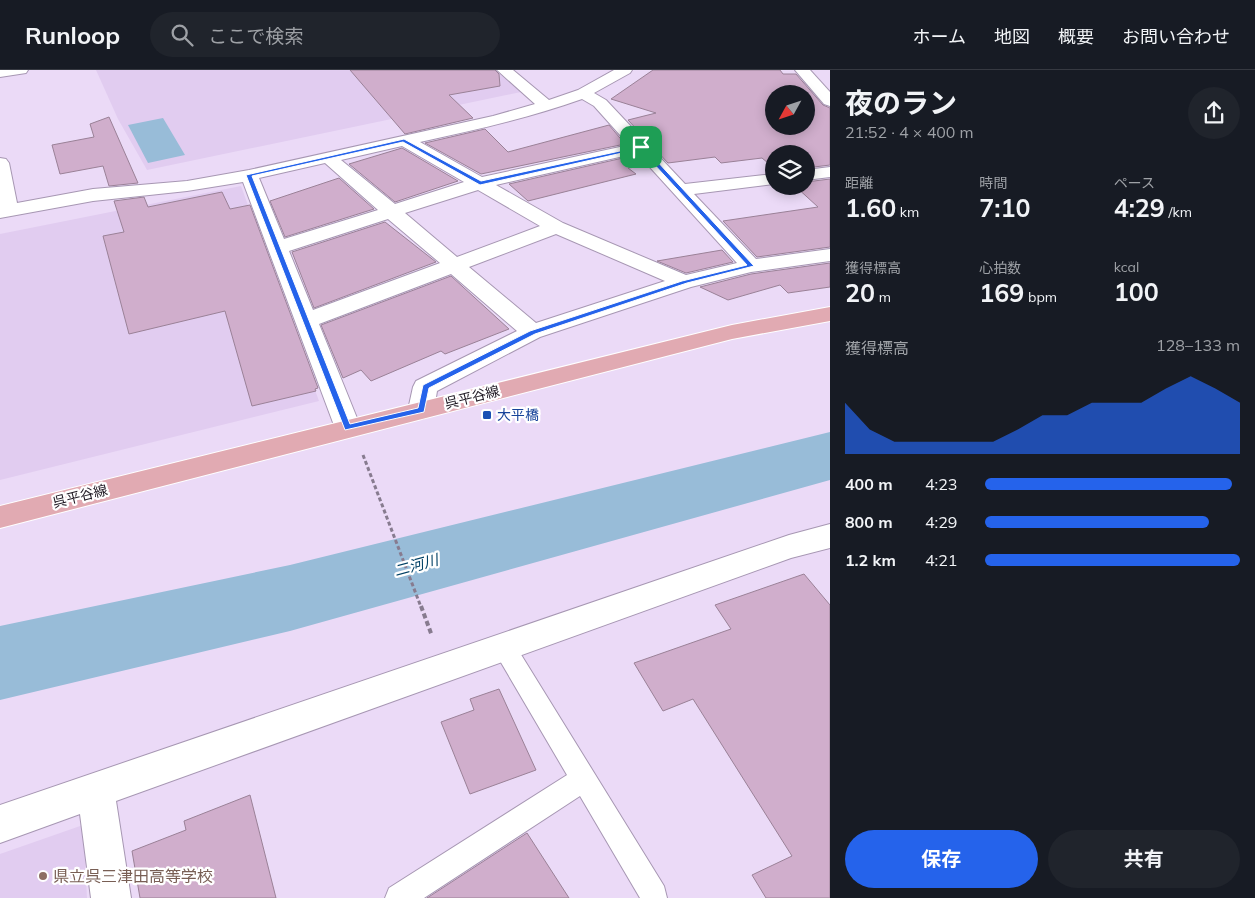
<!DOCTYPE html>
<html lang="ja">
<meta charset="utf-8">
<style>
body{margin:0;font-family:Mulish,"Noto Sans JP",sans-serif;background:#20242c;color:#f1f3f6;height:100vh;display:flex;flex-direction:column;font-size:19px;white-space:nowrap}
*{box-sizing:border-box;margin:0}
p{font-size:16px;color:#9ea1a6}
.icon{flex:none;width:28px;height:28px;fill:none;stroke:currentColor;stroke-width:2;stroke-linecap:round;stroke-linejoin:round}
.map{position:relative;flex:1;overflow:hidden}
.panel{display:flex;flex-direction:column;background:#171b24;width:425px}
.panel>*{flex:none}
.needle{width:32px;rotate:230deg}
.tools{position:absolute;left:765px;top:15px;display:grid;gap:10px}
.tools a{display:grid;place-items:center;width:50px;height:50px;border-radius:50%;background:#171b24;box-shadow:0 2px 12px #0003;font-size:25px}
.pin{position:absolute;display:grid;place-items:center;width:42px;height:42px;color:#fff;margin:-21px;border-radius:10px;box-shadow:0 2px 8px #0006}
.round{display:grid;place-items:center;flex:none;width:52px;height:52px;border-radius:26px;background:#20242c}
.headline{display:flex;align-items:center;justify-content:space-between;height:85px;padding:0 15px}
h1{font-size:28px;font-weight:700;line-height:38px}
.metrics{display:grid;grid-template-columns:repeat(3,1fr);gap:8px;height:85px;padding:5px 15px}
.metrics div{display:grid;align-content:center}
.metrics b{font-size:25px;font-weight:700}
.metrics small{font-size:14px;font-weight:400}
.metrics p{font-size:14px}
.chart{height:140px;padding:10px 15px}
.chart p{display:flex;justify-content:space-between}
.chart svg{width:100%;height:90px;margin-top:5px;fill:#2563eb;opacity:.7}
.primary-button{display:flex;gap:10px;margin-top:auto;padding:10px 15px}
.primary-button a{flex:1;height:58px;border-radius:30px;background:#2563eb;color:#fff;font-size:20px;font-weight:700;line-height:58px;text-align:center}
.primary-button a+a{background:#20242c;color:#f1f3f6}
ul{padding:0 15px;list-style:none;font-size:16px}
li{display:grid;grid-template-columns:80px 60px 1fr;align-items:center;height:38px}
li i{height:12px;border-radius:6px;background:#2563eb}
header{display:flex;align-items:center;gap:30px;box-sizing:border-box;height:70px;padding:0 25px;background:#171b24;border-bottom:1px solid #363941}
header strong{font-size:24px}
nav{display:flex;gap:28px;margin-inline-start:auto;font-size:18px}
.search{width:350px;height:45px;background:#20242c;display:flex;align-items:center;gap:12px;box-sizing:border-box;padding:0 18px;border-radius:28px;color:#9ea1a6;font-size:19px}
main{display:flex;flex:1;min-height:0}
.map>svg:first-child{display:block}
.built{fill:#e1ccf0}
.water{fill:#98bcd8}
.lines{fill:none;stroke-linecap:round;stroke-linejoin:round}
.river{fill:#98bcd8;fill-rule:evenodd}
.building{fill:#d0aecc;stroke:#9a8197;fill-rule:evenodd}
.lane-casing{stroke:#a797b3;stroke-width:2}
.street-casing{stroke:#a797b3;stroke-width:2}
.primary-casing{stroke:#fff;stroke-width:2}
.path-far1{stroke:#877b8f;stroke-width:3;stroke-dasharray:4 2.5;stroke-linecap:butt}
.path{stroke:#877b8f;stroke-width:4;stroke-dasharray:5 3;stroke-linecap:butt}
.lane{fill:#fff;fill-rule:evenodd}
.street{fill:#fff;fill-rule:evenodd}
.primary{fill:#e1aab2;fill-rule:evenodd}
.route{fill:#2563eb;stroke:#fff;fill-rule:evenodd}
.transit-dot{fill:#1a4fb4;stroke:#fff;stroke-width:2}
.education-dot{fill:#8d6e63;stroke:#fff;stroke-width:2}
.labels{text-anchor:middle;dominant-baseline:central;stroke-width:4.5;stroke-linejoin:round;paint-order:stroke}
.street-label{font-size:14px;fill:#1e1822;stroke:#fff}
.transit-label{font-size:14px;fill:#164399;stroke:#fff;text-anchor:start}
.water-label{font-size:15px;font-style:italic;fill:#004065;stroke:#fff}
.near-education-label{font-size:16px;fill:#785e54;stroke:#fff;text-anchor:start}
</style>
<header>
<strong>Runloop</strong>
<div class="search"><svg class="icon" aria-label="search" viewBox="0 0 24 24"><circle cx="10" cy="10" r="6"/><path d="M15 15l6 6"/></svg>ここで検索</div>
<nav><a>ホーム</a><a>地図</a><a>概要</a><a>お問い合わせ</a></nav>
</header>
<main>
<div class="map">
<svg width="830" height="828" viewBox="0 0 830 828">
<rect width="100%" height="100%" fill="#ebdaf7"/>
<g class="built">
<path d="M96 0H495L521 22 147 100 118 49Z"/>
<path d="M241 116 319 331 0 410V164Z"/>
<path d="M83 755 87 828H0V784Z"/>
</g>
<path class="water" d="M163 48 185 85 148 93 128 55Z"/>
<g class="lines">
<path class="river" d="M830 362V410L290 561 0 630V556L290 495Z"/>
</g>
<g class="building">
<path d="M350 0H495L499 4 500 16 449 25 473 48 405 64Z"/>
<path d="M653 0H780L783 4H796L823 35 830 38V95L806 98V84H774V98L762 88 721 93 715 87 668 93 628 50 656 43 611 29ZM774 24H806V56H774Z"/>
<path d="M109 47 138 113 109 116 103 96 60 104 52 75 94 67 90 54Z"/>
<path d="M609 55 625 74 481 104 425 73 485 59 508 82Z"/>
<path d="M402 78 458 111 395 132 349 94Z"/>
<path d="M636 85 646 96 628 98 636 104 528 131 509 114Z"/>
<path d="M339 108 374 139 285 167 270 131Z"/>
<path d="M830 109V177L757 187 723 151 818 137 795 116H806V112Z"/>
<path d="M222 122 230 139 250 135 318 318 315 319 316 321 252 336 225 241 129 264 103 166 124 162 114 131 144 127 148 137Z"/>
<path d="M385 152 436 192 314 238 292 182Z"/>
<path d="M722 180 733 192 686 203 657 191Z"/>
<path d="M830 193V217L788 223 780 215 728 230 700 217 751 204Z"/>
<path d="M451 206 509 259 445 284 441 281 371 311 361 300 343 308 321 255Z"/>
<path d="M804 504 830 535V828H766L752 805 792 786 693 629 663 641 634 593 731 559 715 535Z"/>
<path d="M499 619 536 700 470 724 441 652 474 640 470 629Z"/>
<path d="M250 725 276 828H140L132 781 186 760 184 751Z"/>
<path d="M527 763 569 828H427Z"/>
</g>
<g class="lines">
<g class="lane-casing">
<path id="lane" d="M504 567 512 570 664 816 667 828H640L580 726 424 828H385L389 818 567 705 496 584 493 577 496 570Z"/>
</g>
<g class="street-casing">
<g id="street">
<path d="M0 0H28L26 3 0 7Z"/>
<path d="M497 0H513L549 30 578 20 614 0H632L630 3 594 23 606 30 685 114 774 104V114L694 124 756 189 830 179V191L751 202 691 217 540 267 437 321 434 340 430 346 421 349 412 346 408 340 413 317 416 311 517 261 451 204 319 254 361 358 357 365 348 367 339 365 335 358 243 112 187 121 93 131 0 148V88L6 89 9 93 17 133 93 119 187 111 249 100 493 46 535 34ZM582 29 594 36 629 75 482 107 420 72C474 60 529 48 582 29ZM402 76 464 112 395 134 341 90ZM637 83 737 193 686 205 563 153 496 115ZM325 93 378 140 284 169 259 108ZM478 120 540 156 457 187 405 143ZM388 149 440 193 313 240 289 181ZM556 164 665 211 536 253 469 197Z"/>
<path d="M795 0H810L830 22V36L824 34Z"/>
<path d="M830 97V107L806 110V100Z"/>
<path d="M830 454V478L791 488 116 731 131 828H91L80 744 0 773V735L789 465Z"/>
</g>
</g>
<g class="primary-casing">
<path id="primary" d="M830 237V251L732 269 0 458V436L732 255Z"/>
</g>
<path class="path-far1" d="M363 385 421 537"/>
<path class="path" d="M421 536 432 566"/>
<use href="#lane" class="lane"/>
<use href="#street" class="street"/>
<use href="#primary" class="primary"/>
</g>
<path class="route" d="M404 69 481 111 643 76 754 196 687 213 535 264 429 318 424 342 345 360 246 105ZM403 72 480 115 640 79 747 195 682 211 530 261 423 315 418 338 350 354 252 106Z"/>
<rect class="transit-dot" x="482" y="340" width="10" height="10" rx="2.5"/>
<circle class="education-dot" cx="43" cy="806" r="5"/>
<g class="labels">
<g class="street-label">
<text transform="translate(472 327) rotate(-14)">呉平谷線</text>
<text transform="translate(80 426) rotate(-14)">呉平谷線</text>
</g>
<g class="transit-label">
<text x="497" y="345">大平橋</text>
</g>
<g class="water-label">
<text transform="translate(416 495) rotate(-15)">二河川</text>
</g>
<g class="near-education-label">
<text x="53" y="806">県立呉三津田高等学校</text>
</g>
</g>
</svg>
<div class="tools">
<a><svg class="needle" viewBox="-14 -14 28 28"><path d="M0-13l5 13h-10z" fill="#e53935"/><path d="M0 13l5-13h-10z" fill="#9ea1a6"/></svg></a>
<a><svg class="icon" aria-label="layers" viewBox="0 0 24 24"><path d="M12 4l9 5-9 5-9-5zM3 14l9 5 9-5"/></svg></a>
</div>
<div class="pin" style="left:641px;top:77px;background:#1e9e55"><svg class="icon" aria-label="arrive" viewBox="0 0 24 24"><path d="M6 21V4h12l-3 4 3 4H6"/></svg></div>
</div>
<section class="panel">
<div class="headline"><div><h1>夜のラン</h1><p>21:52 · 4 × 400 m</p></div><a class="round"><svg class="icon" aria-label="share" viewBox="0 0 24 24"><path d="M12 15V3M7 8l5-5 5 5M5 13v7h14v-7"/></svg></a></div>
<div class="metrics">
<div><p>距離</p><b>1.60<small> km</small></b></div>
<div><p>時間</p><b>7:10</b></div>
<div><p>ペース</p><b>4:29<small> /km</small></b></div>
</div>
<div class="metrics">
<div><p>獲得標高</p><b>20<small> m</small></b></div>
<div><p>心拍数</p><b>169<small> bpm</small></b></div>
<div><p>kcal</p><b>100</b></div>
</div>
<div class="chart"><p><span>獲得標高</span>128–133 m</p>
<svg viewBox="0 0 160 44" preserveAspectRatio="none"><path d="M0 44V19L10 32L20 38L30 38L40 38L50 38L60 38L70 32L80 25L90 25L100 19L110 19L120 19L130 12L140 6L150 12L160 19V44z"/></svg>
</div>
<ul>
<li><b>400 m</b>4:23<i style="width:97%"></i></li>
<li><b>800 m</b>4:29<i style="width:88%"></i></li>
<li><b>1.2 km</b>4:21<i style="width:100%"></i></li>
</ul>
<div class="primary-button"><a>保存</a><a>共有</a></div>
</section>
</main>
